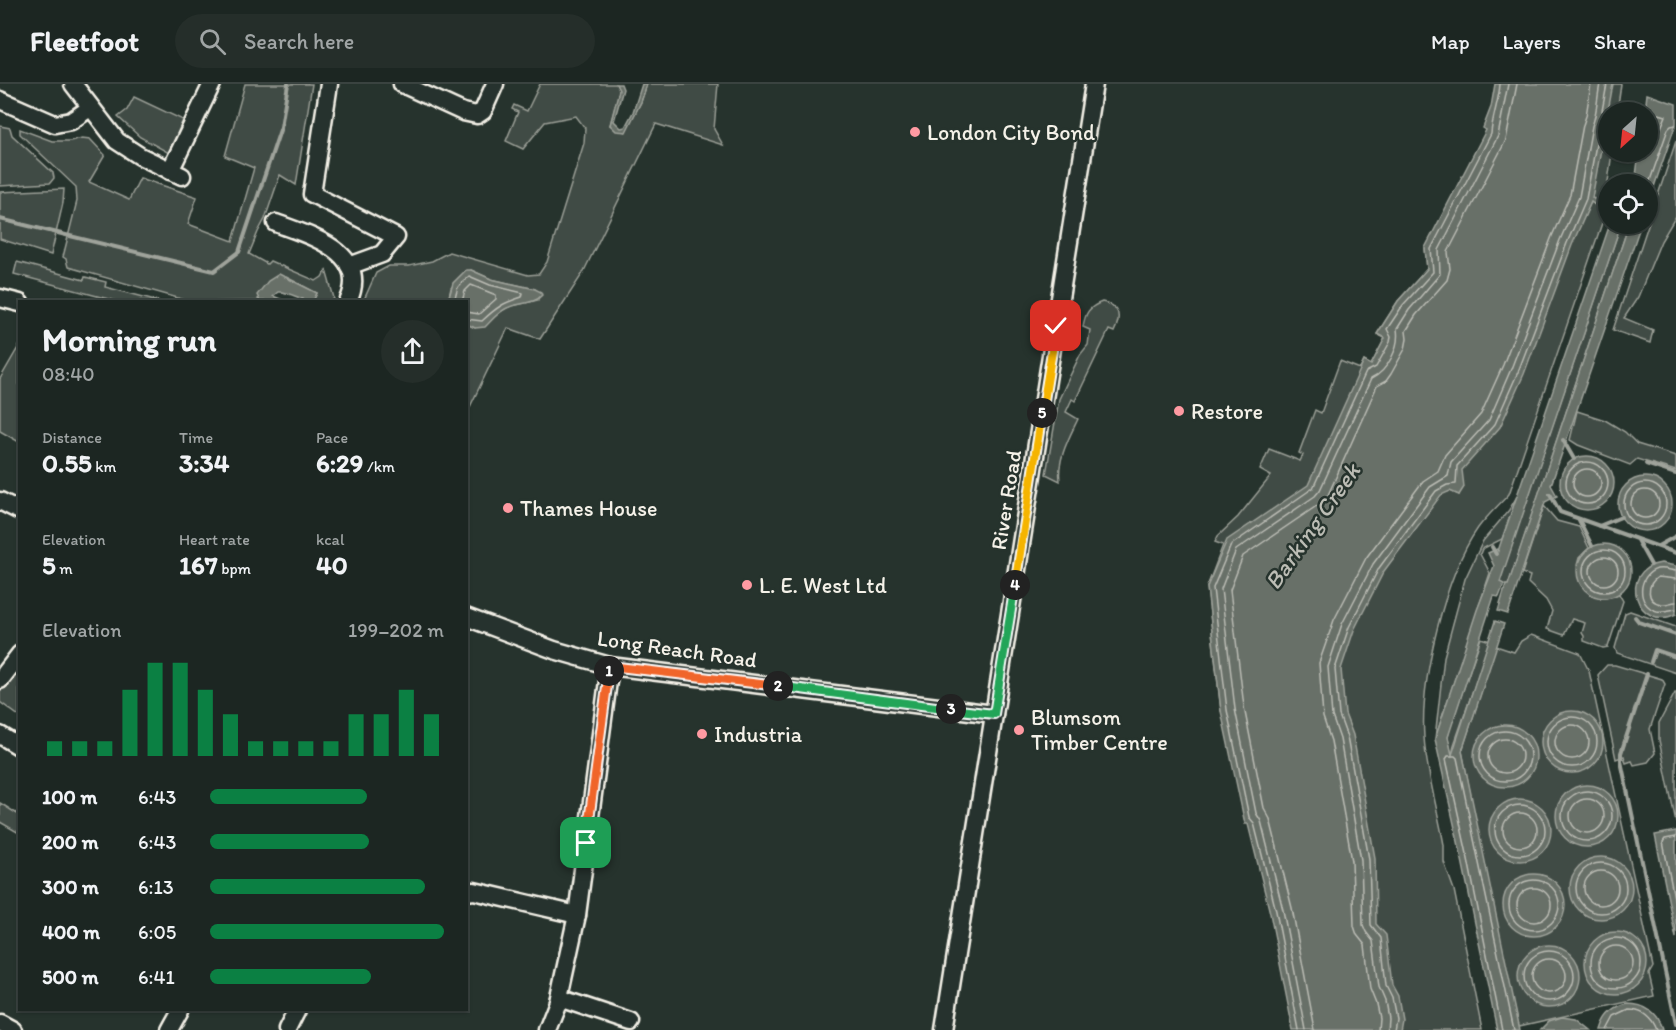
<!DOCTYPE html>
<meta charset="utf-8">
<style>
body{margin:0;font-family:Itim,sans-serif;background:#252e2a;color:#f1f3f6;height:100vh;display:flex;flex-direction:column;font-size:22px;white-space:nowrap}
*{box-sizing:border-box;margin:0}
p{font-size:20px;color:#a0a5a5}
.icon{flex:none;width:33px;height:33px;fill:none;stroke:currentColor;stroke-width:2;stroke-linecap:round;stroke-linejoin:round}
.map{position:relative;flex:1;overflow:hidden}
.panel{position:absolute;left:18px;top:216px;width:450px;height:711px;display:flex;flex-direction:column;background:#1c2622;border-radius:0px;box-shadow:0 2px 4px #0004,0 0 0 2px #3a4340}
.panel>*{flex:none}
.needle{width:39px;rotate:207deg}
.buttons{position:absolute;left:1598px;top:18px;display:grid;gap:12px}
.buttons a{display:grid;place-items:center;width:60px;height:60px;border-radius:50%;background:#1c2622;box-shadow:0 2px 4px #0004,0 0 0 2px #3a4340;font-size:30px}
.pin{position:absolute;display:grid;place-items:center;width:51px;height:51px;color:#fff;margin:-26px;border-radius:12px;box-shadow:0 3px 9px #0006}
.km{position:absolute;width:30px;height:30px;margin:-15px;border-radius:50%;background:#222;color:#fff;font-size:16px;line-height:30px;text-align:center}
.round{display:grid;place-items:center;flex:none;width:63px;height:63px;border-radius:32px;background:#252e2a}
.summary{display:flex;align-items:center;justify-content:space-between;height:102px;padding:0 24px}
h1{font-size:33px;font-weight:700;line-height:45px}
.metrics{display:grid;grid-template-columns:repeat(3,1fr);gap:9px;height:102px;padding:6px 24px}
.metrics div{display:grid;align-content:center}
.metrics b{font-size:26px;font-weight:700}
.metrics small{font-size:16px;font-weight:400}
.metrics p{font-size:16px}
.chart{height:168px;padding:12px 24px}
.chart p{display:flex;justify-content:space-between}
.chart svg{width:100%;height:108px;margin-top:6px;stroke:#0b8043;stroke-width:6}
ul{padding:0 24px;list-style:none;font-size:20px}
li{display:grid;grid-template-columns:96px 72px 1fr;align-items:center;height:45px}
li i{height:15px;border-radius:8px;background:#0b8043}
header{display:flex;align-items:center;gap:36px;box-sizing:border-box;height:84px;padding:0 30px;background:#1c2622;border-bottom:2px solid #3a4340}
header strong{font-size:28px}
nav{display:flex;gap:33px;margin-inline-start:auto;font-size:21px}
.search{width:420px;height:54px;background:#252e2a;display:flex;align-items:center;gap:15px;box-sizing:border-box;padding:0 21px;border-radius:33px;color:#a0a5a5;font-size:22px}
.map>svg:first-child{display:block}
.green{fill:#414b45;stroke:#9a9e96;stroke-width:1.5}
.water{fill:#676f68;stroke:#9fa39b;stroke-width:1.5}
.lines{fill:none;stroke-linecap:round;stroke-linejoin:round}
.shore{stroke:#bcbdb5;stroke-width:1.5}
.stream{stroke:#9fa39b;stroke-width:4}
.minor-casing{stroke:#f4f1e8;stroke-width:21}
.minor{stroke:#26332d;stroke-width:16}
.split-1-casing{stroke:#fff;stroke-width:12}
.split-2-casing{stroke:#fff;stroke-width:12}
.split-3-casing{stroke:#fff;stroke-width:12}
.split-4-casing{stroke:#fff;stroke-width:12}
.split-5-casing{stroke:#fff;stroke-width:12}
.split-6-casing{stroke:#fff;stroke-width:12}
.split-1{stroke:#f0652b;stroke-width:8}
.split-2{stroke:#f0652b;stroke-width:8}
.split-3{stroke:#22a559;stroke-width:8}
.split-4{stroke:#22a559;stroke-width:8}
.split-5{stroke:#f5b400;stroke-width:8}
.split-6{stroke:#f5b400;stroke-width:8}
.poi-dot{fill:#ff9aa2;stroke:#26332d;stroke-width:2}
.labels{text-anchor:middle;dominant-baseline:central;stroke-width:5;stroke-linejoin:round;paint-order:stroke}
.poi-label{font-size:22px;fill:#f4f1e8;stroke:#26332d;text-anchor:start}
.street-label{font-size:22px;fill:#f4f1e8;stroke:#26332d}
.water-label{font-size:24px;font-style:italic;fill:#bcbdb5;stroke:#26332d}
</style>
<header>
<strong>Fleetfoot</strong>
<div class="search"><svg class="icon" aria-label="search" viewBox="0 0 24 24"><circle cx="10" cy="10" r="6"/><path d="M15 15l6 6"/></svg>Search here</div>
<nav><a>Map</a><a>Layers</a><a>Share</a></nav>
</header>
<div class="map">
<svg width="1676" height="946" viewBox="0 0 1676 946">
<rect width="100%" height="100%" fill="#26332d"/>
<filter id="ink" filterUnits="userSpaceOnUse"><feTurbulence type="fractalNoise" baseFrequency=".0167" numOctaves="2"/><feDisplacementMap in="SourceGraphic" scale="12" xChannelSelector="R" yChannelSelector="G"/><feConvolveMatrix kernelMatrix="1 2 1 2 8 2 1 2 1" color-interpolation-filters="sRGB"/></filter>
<g filter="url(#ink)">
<g class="green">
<path d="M245 0H312L296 101 280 91 265 135 258 148 249 170 267 180 270 177 316 197 322 193 326 186 334 214 332 217H313L317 209 286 193 258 215 260 217 192 218 68 183 66 175 63 173 77 117 76 103 20 50V45L52 57H70L82 54 90 55 105 71 89 98 129 116 140 94 197 113 188 140 233 157 254 84 225 72Z"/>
<path d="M540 0H616L620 6 610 41 625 48 641 18 647 0H718L714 45 723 61 656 40 583 189 540 255 508 244 467 329V240L475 244 508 223 538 216 535 205 491 195 471 186 451 204 448 217 363 218 376 189 389 182H409L432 177 449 168 528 191 539 190 547 178 584 59 585 44 576 32 545 38 523 65 506 57 518 28 512 25 514 21 527 27Z"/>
<path d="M1606 0H1621L1617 28H1608V68H1612L1605 120 1592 114 1588 88Z"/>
<path d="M134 13 183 36 169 69 140 53 118 33 127 26Z"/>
<path d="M0 42 10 44 12 51 53 89 54 94 50 99 0 102Z"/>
<path d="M1676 57V132L1661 157 1638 213 1624 234 1653 246 1650 259 1613 246Z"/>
<path d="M64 105 63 119 51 171 0 155V108Z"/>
<path d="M1591 118 1603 127 1602 139 1509 410C1499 421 1487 432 1478 444 1445 491 1420 596 1424 653 1426 686 1438 727 1444 761V778L1454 806 1482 946H1381L1323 555 1400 421 1450 407 1459 411 1461 386Z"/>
<path d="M1450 140 1224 629 1221 627 1207 503 1223 461 1215 458 1218 452 1238 433 1271 392 1260 386 1269 365 1300 377 1303 371 1299 369 1315 326 1321 329 1340 277 1360 285 1364 277 1371 281 1385 254 1377 250 1398 217 1427 185 1425 164Z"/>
<path d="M1621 140H1629L1508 502 1499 499Z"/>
<path d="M17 178 84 196 85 193 106 198 105 203 159 217H116L14 190Z"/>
<path d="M1102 218C1121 221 1121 234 1114 248L1109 246 1075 317 1072 315 1066 328 1078 335C1069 354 1057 375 1060 397L1046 390 1059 315 1080 271 1088 261 1090 246 1083 243C1085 229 1089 223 1102 218Z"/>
<path d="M19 262V358L0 347V295Z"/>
<path d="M1577 327 1605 336 1625 348 1637 360 1676 372V387L1637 375 1630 381 1578 361 1570 356Z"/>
<path d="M1518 411 1502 455 1482 465 1480 470 1490 489 1435 655 1444 573 1465 495 1483 457 1509 426Z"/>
<path d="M1544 422 1557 437 1579 443 1589 464 1579 474 1577 481 1599 514H1606L1619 510 1623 517 1608 563 1603 564 1584 557V552L1582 549 1585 539 1572 535 1564 551 1547 545 1552 527 1546 516 1528 499 1530 492 1522 489Z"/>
<path d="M1630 527 1676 543V589L1617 569 1615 564 1625 529Z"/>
<path d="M1531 551 1580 569 1589 587 1653 883 1649 890 1654 912 1519 942 1496 841 1462 667 1496 562 1514 568 1521 557Z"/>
<path d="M1481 554 1490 557 1454 661 1452 673 1448 653 1450 644Z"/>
<path d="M19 579V632L0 618V605Z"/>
<path d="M1607 581H1615L1662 595 1665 600 1650 645 1655 669 1648 678 1634 681 1632 677 1626 679 1624 672 1616 675 1598 591Z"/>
<path d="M1675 609H1676V738L1659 656V639Z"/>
<path d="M0 719 19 731V749L0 738Z"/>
</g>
<g class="water">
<path d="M616 0H621L623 5 614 37 621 44 625 43 633 28 642 0H647L641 18 626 48 616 47 610 41 619 6Z"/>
<path d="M1495 0H1613L1592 114 1605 120 1603 127 1591 118 1572 161 1524 290 1500 343 1462 386 1464 403 1459 411 1450 407 1441 411 1384 487 1354 546 1341 585 1345 630 1353 651 1375 774 1376 840 1386 851 1392 901 1398 912 1402 935 1400 946H1293L1270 829 1248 740H1245L1244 735 1221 627 1207 503 1227 456 1308 401 1364 277 1371 281 1385 254 1377 250 1398 217 1427 185 1425 164 1486 46 1483 44 1491 23Z"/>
<path d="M1647 10 1676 20V39L1647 123V100H1635L1639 68H1647V28H1645Z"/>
<path d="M1610 140H1621L1500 498 1504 500 1499 513 1494 512 1448 653 1452 671 1495 537 1504 540 1462 667 1520 946H1497L1461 771 1435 655 1477 526 1494 482 1488 469 1497 465 1498 467Z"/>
<path d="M1629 140H1641L1551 401 1557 412 1545 418 1508 530 1498 527 1506 501H1508Z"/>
<path d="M466 186H471L491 195 535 205 541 208 542 211C534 221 518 218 507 224 498 228 492 236 485 243L475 244 467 240 466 218 448 217 453 199Z"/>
<path d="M279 190 317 209 313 217C302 218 291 207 278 208L273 212 285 217H260L257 211 268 197Z"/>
<circle cx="1587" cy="399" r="27"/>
<circle cx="1645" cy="420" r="27"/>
<circle cx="1604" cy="487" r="27"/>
<path d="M1661 479 1676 482V530C1637 549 1616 486 1661 479Z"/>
<circle cx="1572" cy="658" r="31"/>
<circle cx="1505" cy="672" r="31"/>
<circle cx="1587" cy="732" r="31"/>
<circle cx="1520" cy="746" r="31"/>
<path d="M1676 747V854L1655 751Z"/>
<circle cx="1601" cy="804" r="31"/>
<circle cx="1534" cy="821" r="31"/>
<circle cx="1616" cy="879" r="31"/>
<circle cx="1549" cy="892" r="31"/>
<path d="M1628 920C1645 920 1658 929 1662 946H1601C1605 931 1614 923 1628 920Z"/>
<path d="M1562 933 1576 935 1590 946H1540L1549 937Z"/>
</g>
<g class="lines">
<g class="shore">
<path d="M1647 42 1653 38 1659 30 1666 32 1654 60 1651 61 1647 57"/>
<path d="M1647 105 1668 45 1671 42 1676 41"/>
<path d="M454 218 458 203 469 192 490 201 523 209 522 213C503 219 497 223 482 237L466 235"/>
<path d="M462 218 465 207 471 201 496 211V215L479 230 466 228"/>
<circle cx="1587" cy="399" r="21"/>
<circle cx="1587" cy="399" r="14"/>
<circle cx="1645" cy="420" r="21"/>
<circle cx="1645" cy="420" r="14"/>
<circle cx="1604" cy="487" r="21"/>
<circle cx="1604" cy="487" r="14"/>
<path d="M1676 487C1670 486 1664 484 1657 485 1637 491 1636 522 1657 527 1664 528 1670 526 1676 525"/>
<path d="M1676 495 1658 493C1647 500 1645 517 1661 520 1666 521 1671 518 1676 518"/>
<circle cx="1572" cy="658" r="25"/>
<circle cx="1572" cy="658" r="17"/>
<circle cx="1505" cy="672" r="25"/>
<circle cx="1505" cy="672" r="17"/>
<circle cx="1587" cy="732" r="25"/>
<circle cx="1587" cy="732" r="17"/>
<circle cx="1520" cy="746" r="25"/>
<circle cx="1520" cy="746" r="17"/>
<path d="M1676 753 1665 755 1663 758 1676 824"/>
<circle cx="1601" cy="804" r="25"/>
<circle cx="1601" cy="804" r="17"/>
<circle cx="1534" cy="821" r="25"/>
<circle cx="1534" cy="821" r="17"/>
<circle cx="1616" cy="879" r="25"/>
<circle cx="1616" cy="879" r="17"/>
<circle cx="1549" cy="892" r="25"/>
<circle cx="1549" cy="892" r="17"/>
<path d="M1299 946 1276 827 1254 739 1249 733 1227 626 1213 504 1231 461 1313 404 1366 288 1376 283 1390 258 1391 253 1387 245 1403 221 1433 188 1431 165 1491 50C1492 33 1499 17 1500 0"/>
<path d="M1306 946 1283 826 1261 737 1256 729 1235 625 1221 505 1236 466 1315 412 1320 406 1371 295C1388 287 1400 263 1397 245L1409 226 1440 190 1439 166 1498 52 1508 0"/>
<path d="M1315 946 1292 824 1270 735 1264 724 1244 623 1230 506 1243 472 1321 419 1328 411 1377 302 1386 297 1391 290 1405 265 1407 255 1406 247 1416 231 1447 196 1450 185 1448 168 1506 56 1517 0"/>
<path d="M1378 946 1379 934 1376 920 1370 905 1365 861 1357 851 1354 842 1352 777 1331 657 1323 633 1319 579 1334 536 1366 474 1423 397 1438 387 1445 371 1481 330 1503 281 1552 152 1570 111 1583 41 1586 32 1591 0"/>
<path d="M1387 946 1388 934 1385 917 1379 903 1373 857 1366 848 1363 841 1361 776 1340 655 1332 632 1328 583 1342 540 1373 480 1430 403 1448 392 1451 378 1489 336 1511 285 1560 156 1579 113 1592 42C1597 30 1597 14 1600 0"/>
<path d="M1394 946 1396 934 1392 914 1386 902 1381 854 1371 841 1369 775 1347 653 1339 631 1335 585 1349 543 1379 484 1436 407 1447 401 1456 400 1457 382 1495 340 1518 288 1567 159 1586 115 1599 44 1607 36 1602 27 1607 0"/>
<path d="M1502 946 1467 770 1446 675 1448 672H1455L1457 674 1514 946"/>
<path d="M1607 946 1614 933 1629 926C1643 926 1651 933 1656 946"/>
</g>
<g class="stream">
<path d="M0 135 214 187 239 168 281 43 288 0"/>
<path d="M1563 356 1574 375"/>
<path d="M1646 380 1676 390"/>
<path d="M1550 410 1560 428 1676 469"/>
<path d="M1579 436 1592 462"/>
<path d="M1599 442 1621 433"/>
<path d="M1637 456 1651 481"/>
<path d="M1658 462 1676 452"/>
<path d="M1492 463 1496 470"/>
<path d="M1635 533 1639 538 1676 551"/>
<path d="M1651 578 1655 566 1676 573"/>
<path d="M1647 590 1621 669V677L1676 940"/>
</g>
<g class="minor-casing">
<g id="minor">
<path d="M73 0 117 57 140 72 182 92"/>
<path d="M329 0 312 110 396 153 382 170 349 182"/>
<path d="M402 0 463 28 477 31 483 27 495 0"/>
<path d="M0 16 55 40 71 37 90 24"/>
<path d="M170 87 212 0"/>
<path d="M276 139C310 152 371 168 348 218"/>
<path d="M0 214 20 219"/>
<path d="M0 417 20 427"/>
<path d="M466 533 554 566 610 582 994 630"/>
<path d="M0 596 20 570"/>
<path d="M0 651 20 663"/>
<path d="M466 808 474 807 577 831"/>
<path d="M559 914 631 938"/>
<path d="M0 939 13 946"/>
<path d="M169 946 180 926"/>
<path d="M287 946 297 926"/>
<path d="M547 946 558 918 577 831 610 582"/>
<path d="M944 946 1094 0"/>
</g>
</g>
<use href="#minor" class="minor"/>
</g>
</g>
<g class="lines" filter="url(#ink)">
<g class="split-1-casing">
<path id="split-1" d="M586 759 609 587"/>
</g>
<g class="split-2-casing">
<path id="split-2" d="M609 587 610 582 778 602"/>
</g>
<g class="split-3-casing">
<path id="split-3" d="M778 602 951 625"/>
</g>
<g class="split-4-casing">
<path id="split-4" d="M951 625 994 630 1015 501"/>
</g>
<g class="split-5-casing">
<path id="split-5" d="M1015 501 1042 329"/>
</g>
<g class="split-6-casing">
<path id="split-6" d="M1042 329 1056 242"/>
</g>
<use href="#split-1" class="split-1"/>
<use href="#split-2" class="split-2"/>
<use href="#split-3" class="split-3"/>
<use href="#split-4" class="split-4"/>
<use href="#split-5" class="split-5"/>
<use href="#split-6" class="split-6"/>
</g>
<g class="poi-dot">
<circle cx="915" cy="48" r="6"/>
<circle cx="1179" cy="327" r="6"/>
<circle cx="508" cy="424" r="6"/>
<circle cx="747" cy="501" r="6"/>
<circle cx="1019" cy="646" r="6"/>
<circle cx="702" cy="650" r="6"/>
</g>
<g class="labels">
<g class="poi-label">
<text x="927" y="48">London City Bond</text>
<text x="1191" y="327">Restore</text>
<text x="520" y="424">Thames House</text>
<text x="759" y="501">L. E. West Ltd</text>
<text x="1031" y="633">Blumsom<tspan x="1031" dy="25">Timber Centre</tspan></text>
<text x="714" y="650">Industria</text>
</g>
<g class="street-label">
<text transform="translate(1006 416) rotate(-81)">River Road</text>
<text transform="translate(677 565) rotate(8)">Long Reach Road</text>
</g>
<g class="water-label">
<text transform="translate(1312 442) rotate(-55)">Barking Creek</text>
</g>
</g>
</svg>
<div class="buttons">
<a><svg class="needle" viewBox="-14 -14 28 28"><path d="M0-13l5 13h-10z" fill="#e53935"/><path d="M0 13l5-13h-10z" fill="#a0a5a5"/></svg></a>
<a><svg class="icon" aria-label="locate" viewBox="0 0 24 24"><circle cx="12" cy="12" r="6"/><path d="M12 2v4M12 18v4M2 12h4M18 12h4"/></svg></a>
</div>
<div class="pin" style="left:586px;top:759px;background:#1e9e55"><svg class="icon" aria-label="arrive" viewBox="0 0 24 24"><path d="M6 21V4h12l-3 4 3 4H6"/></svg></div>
<div class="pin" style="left:1056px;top:242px;background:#d93025"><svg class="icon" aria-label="check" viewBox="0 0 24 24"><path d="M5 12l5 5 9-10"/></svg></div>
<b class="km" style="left:609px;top:587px">1</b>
<b class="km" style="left:778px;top:602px">2</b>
<b class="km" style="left:951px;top:625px">3</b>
<b class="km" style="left:1015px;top:501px">4</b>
<b class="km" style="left:1042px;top:329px">5</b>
<section class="panel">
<div class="summary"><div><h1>Morning run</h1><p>08:40</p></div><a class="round"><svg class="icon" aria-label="share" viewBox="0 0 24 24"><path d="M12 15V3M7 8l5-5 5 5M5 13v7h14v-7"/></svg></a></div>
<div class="metrics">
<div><p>Distance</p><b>0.55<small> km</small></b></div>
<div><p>Time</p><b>3:34</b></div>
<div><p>Pace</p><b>6:29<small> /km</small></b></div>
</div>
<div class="metrics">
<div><p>Elevation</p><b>5<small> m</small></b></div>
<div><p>Heart rate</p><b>167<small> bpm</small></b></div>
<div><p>kcal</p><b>40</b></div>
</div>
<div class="chart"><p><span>Elevation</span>199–202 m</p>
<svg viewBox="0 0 160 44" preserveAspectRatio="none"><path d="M5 44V38M15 44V38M25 44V38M35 44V17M45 44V6M55 44V6M65 44V17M75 44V27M85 44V38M95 44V38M105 44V38M115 44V38M125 44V27M135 44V27M145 44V17M155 44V27"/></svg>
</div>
<ul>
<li><b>100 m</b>6:43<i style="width:67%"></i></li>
<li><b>200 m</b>6:43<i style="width:68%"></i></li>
<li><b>300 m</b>6:13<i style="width:92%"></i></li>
<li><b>400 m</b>6:05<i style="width:100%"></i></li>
<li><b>500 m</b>6:41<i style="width:69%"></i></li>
</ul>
</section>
</div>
